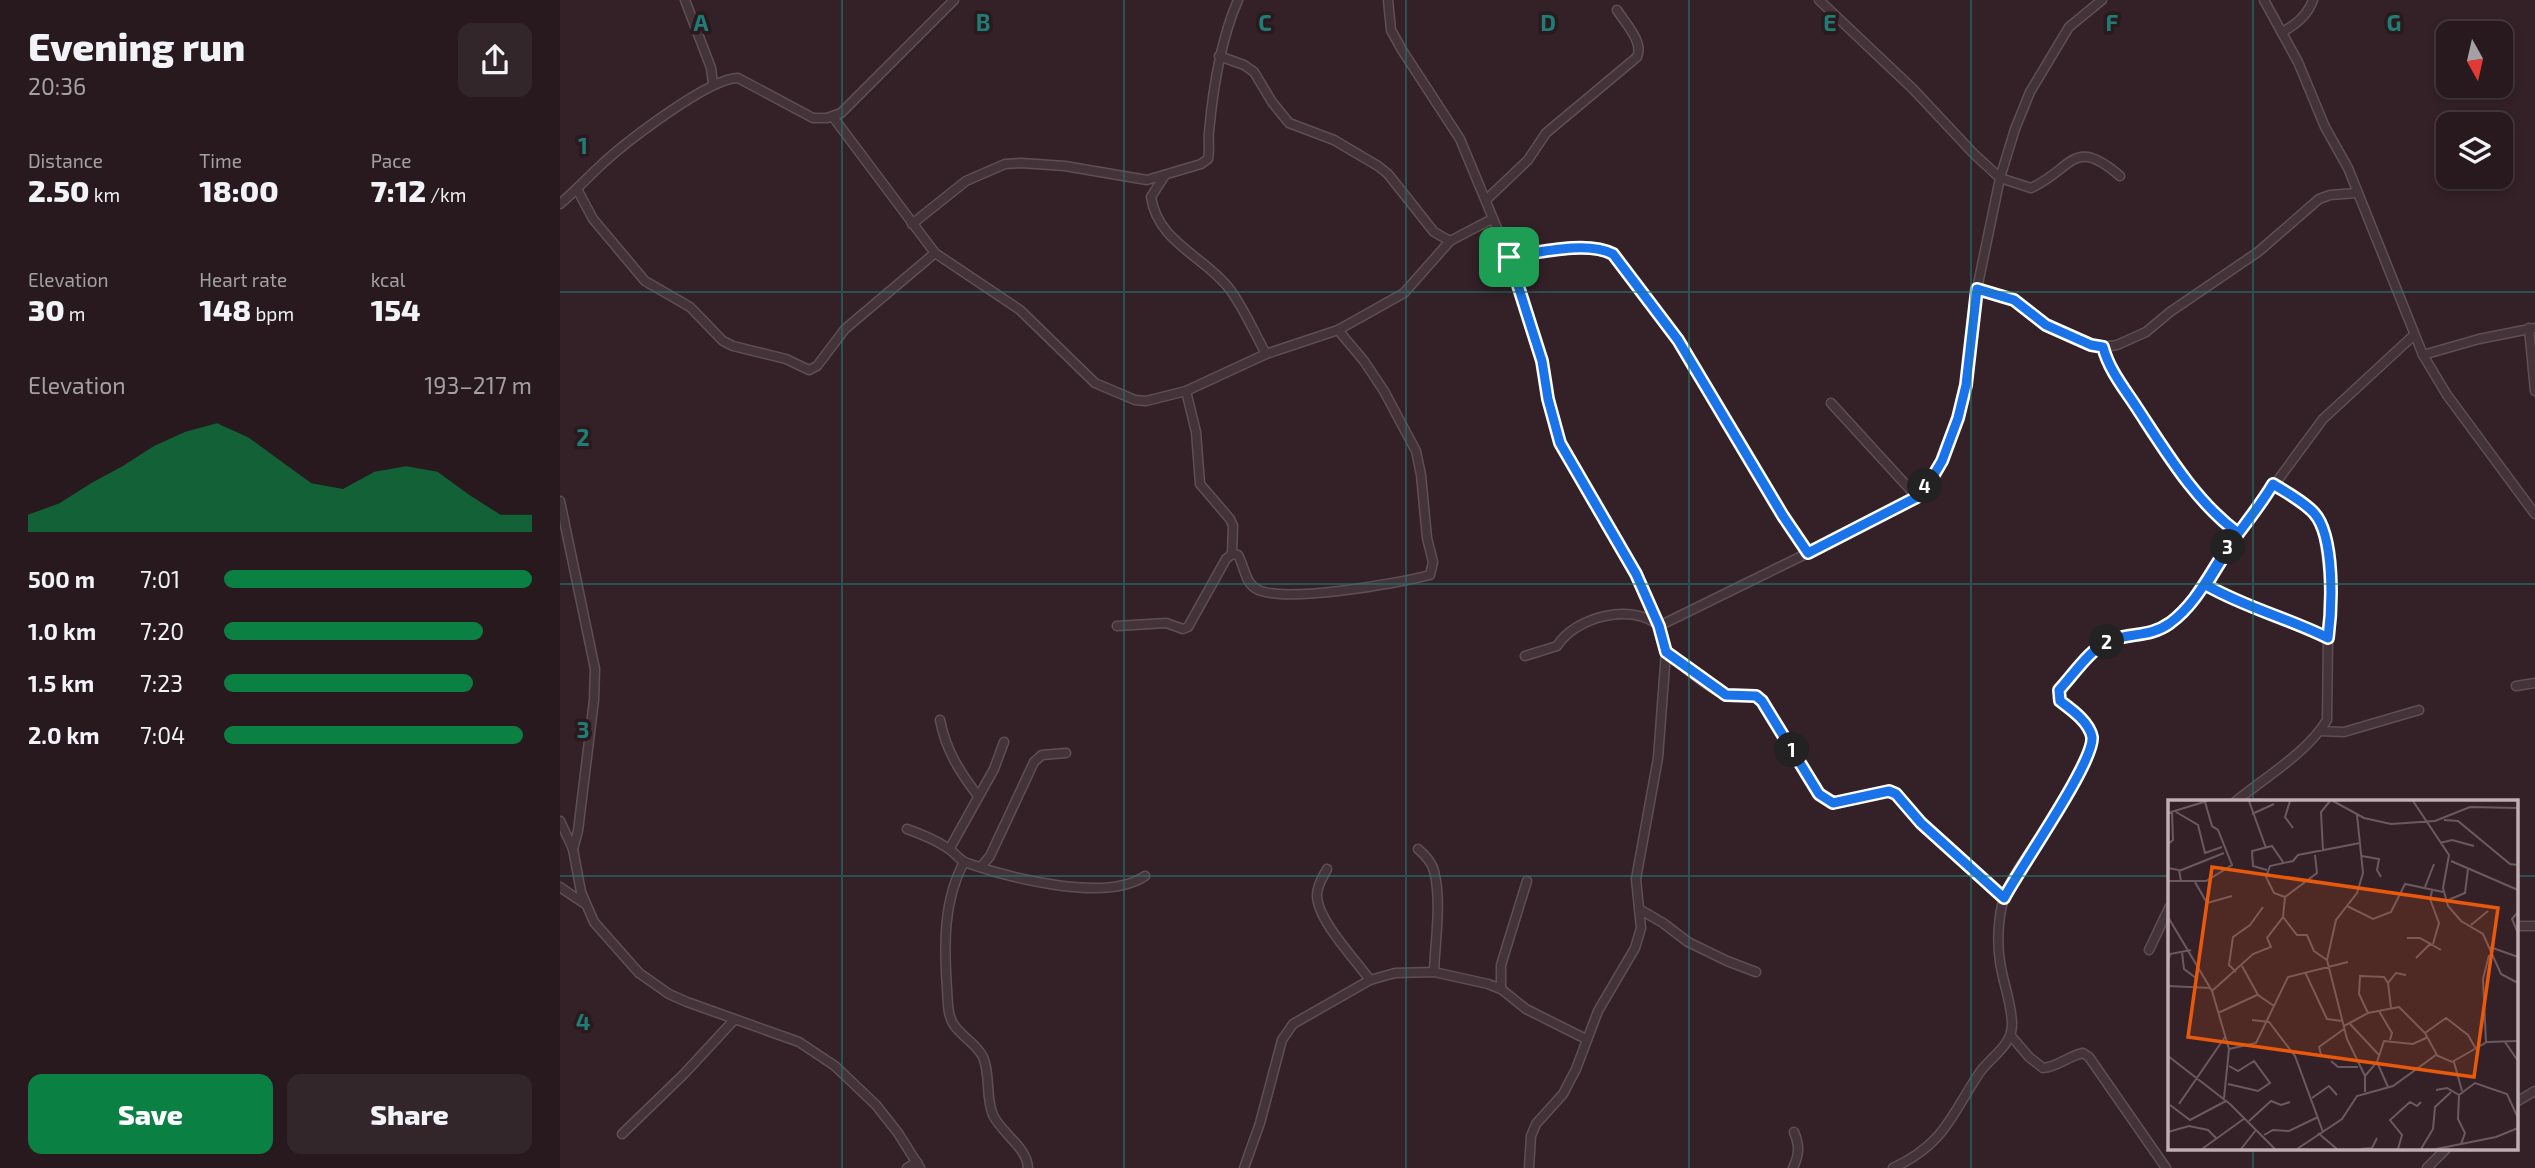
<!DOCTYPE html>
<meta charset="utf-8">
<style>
body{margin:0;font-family:"Exo 2",sans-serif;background:#33262a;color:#f1f3f6;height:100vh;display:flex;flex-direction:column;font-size:26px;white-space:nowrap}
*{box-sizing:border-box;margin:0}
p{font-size:23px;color:#a4a0a4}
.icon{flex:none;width:38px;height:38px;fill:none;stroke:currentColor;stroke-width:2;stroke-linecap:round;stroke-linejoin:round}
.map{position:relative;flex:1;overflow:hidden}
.side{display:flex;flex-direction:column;background:#27191d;width:560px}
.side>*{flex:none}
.needle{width:46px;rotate:172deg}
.buttons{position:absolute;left:1876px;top:21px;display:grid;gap:14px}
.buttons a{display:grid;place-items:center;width:77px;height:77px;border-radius:14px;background:#27191d;box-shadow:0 4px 10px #0003,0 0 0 2px #43383b;font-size:35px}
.pin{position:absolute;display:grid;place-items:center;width:60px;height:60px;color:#fff;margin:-30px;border-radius:14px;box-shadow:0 4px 10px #0006}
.km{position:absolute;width:35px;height:35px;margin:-18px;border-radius:50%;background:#222;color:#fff;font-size:19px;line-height:35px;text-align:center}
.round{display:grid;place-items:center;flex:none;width:74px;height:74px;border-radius:14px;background:#33262a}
.head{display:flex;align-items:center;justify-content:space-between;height:119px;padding:0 28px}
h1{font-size:38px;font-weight:800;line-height:52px}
.stats{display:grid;grid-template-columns:repeat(3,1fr);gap:10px;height:119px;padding:7px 28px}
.stats div{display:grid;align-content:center}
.stats b{font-size:30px;font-weight:800}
.stats small{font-size:19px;font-weight:400}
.stats p{font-size:19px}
.chart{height:196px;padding:14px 28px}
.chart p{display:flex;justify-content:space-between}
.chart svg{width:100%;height:126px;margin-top:7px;fill:#0b8043;opacity:.7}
.action{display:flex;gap:14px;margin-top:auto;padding:14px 28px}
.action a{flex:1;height:80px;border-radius:14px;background:#0b8043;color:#fff;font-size:28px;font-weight:800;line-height:80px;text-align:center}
.action a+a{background:#33262a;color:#f1f3f6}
ul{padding:0 28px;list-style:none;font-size:23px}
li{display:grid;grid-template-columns:112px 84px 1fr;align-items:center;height:52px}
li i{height:18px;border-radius:9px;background:#0b8043}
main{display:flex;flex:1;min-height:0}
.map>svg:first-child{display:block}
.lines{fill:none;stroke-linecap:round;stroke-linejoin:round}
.minor-casing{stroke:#5f4f53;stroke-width:11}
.minor{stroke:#443439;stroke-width:8}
.route-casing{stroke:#fff;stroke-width:14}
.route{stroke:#1a73e8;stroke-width:9}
.grid{fill:none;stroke:#217c75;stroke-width:2;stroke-opacity:0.55}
.inset-road{fill:none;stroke:#6c595f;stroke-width:2}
.view{fill:#e8590c;fill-opacity:0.15;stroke:#e8590c;stroke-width:3.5}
.inset-edge{fill:none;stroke:#c1aeb3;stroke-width:3.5}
.grid-label{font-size:23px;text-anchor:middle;font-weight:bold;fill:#217c75;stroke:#291a1e;stroke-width:7;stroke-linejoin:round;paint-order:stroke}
</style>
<main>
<section class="side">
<div class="head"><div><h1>Evening run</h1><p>20:36</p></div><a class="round"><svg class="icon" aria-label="share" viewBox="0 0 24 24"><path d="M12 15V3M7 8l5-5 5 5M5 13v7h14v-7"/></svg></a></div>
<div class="stats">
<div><p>Distance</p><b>2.50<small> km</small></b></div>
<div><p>Time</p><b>18:00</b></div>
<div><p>Pace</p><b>7:12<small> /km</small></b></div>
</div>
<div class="stats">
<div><p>Elevation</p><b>30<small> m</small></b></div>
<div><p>Heart rate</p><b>148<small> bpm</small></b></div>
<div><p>kcal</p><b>154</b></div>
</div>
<div class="chart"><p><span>Elevation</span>193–217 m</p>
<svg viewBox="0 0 160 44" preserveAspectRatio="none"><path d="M0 44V38L10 34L20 27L30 21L40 14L50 9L60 6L70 11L80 19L90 27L100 29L110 23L120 21L130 23L140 31L150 38L160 38V44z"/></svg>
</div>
<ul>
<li><b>500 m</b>7:01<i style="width:100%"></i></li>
<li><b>1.0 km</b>7:20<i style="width:84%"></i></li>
<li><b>1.5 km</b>7:23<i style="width:81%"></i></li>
<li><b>2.0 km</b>7:04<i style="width:97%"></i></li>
</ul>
<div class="action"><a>Save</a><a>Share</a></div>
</section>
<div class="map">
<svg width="1975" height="1168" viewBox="0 0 1975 1168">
<rect width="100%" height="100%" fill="#342127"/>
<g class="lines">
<g class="minor-casing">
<g id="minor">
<path d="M125 0 151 68 153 84"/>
<path d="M828 0 831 30 842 50 900 139 949 257 982 361 988 399 1000 443 1076 574 1099 626 1106 652 1098 758 1076 879 1081 928 1075 948 1038 1011 1016 1069 1003 1094 976 1124 971 1136 969 1168"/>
<path d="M1259 0 1353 89 1413 153 1440 178 1471 188C1513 169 1513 135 1560 176"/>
<path d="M1704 0 1738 62 1765 127 1788 168 1863 355 1887 395 1975 514"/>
<path d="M1723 32C1737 23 1747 16 1753 0"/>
<path d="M659 56 684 65 694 72 712 102 729 123 774 140 818 166 828 174 874 232 890 241"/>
<path d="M273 117 375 253 460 310 535 383 575 400 586 401 626 391 706 354 778 330 844 293 890 241 932 219"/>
<path d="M605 175 591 197C598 242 642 255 668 287 683 306 694 332 706 354"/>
<path d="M17 189 33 219 85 281 130 307 163 341 173 346 226 359 249 370 257 366 285 329 375 253"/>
<path d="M926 200 968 160 986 133 1077 57C1084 42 1065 23 1057 10"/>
<path d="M0 204C14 192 26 179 39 167 62 145 148 78 178 78L253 118H267L281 113 394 0"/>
<path d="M352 224 406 181 445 164 461 163 505 166 587 180 641 164 648 159C650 150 648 142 649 132 653 88 660 41 678 0"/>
<path d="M949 257C977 253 1027 240 1053 254L1118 340 1223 516 1248 553"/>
<path d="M1417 289 1454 300 1486 325 1531 345 1543 347C1549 370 1564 388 1577 408 1606 452 1635 501 1678 533"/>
<path d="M1969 328 1975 391"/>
<path d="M1543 347 1557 345 1586 332 1610 312 1698 252 1759 199 1770 195 1797 193"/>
<path d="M1863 355 1919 339 1975 328"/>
<path d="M626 391 636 432 640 484 670 519 673 526 672 554"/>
<path d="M1271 403 1357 497"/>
<path d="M0 501 35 669 34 700 18 831 13 849"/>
<path d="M1646 585C1670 599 1695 610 1721 620 1737 626 1753 630 1768 638"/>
<path d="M557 626 606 623 623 629 628 627 666 559 672 554 678 555C684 565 685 582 695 588 719 605 839 583 870 575L873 562 867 538 861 475 856 451 824 391 804 361 778 330"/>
<path d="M1106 652C1122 664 1146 688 1165 694 1178 698 1190 691 1202 701L1259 794 1273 803 1329 791 1336 794 1361 823 1444 898"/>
<path d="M965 656 997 646C1015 617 1072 602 1099 626L1303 526 1357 497 1372 478 1382 461 1398 418 1406 385 1417 289 1440 178 1455 129 1470 92 1509 27 1542 0"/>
<path d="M1956 686 1975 683"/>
<path d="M380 720C386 751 400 772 418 796"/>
<path d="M1760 731 1784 732 1859 710"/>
<path d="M1675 802C1704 778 1747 753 1767 720L1768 638 1772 598 1763 527 1754 513 1713 484"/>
<path d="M0 821 13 849 21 892 34 922 79 973 109 994 127 1002 239 1042 275 1066 316 1105 338 1133 360 1168"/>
<path d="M347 829C361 834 374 839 386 847 394 851 398 860 407 863 450 878 546 903 585 876"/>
<path d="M390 848 434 769 444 742"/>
<path d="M858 849C865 855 872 862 874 871 882 902 875 941 874 972"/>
<path d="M404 862C383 901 384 946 387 989 388 1001 387 1015 394 1025 402 1037 417 1044 423 1057 431 1076 425 1096 433 1115 442 1134 467 1147 468 1168"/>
<path d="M421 867 430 856 474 762 482 755 506 753"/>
<path d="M767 869C763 877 757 885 757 895 757 920 795 959 810 980"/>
<path d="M0 887 25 904"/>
<path d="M1079 909 1103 923 1128 942 1167 961 1196 972"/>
<path d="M1956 926H1975"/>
<path d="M1589 950 1609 908"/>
<path d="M941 989V965L967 881"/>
<path d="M1451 1036 1469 1057 1483 1068C1498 1067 1508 1056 1523 1053L1529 1057 1606 1168"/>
<path d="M1956 1102 1975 1091"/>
<path d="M62 1134 124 1074 174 1020"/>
<path d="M347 1168 357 1162"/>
<path d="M684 1168 700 1123 722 1040 733 1024 810 980 835 973 874 972 928 984 941 989 966 1009 1026 1039"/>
<path d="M1233 1168C1239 1155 1240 1146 1234 1132"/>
<path d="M1333 1168C1385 1144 1391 1115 1420 1072 1431 1057 1452 1045 1452 1025 1452 1004 1443 983 1440 962 1437 943 1438 917 1444 898 1455 861 1538 769 1532 736 1529 721 1511 710 1500 701L1499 690 1538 646 1551 640 1598 631 1612 621 1646 585 1667 549 1763 419 1854 335"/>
<path d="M1867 1168 1886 1149"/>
</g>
</g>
<use href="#minor" class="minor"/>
</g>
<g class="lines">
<g class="route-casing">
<path id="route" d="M949 257 982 361 988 399 1000 443 1076 574 1099 626 1106 652 1166 695 1196 696 1202 701 1259 794 1273 803 1329 791 1336 794 1361 823 1444 898C1459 869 1535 761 1532 737 1529 722 1512 710 1500 701L1499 690C1513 675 1531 648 1549 641 1571 632 1589 638 1610 623 1638 602 1650 572 1669 546 1684 525 1700 506 1713 484 1727 493 1743 501 1754 513 1775 536 1772 608 1768 638 1728 618 1686 608 1646 585L1678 533C1635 501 1606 452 1577 408 1564 388 1549 370 1543 347L1531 345 1486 325 1454 300 1417 289 1406 385 1398 418 1382 461 1372 478 1357 497 1248 553 1223 516 1118 340 1053 254C1027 240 977 253 949 257"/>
</g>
<use href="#route" class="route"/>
</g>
<path class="grid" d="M282 0V1168M564 0V1168M846 0V1168M1129 0V1168M1411 0V1168M1693 0V802M0 292H1975M0 584H1975M0 876H1609M1956 876H1975M1693 1149V1168"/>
<g transform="translate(1608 800)">
<rect width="350" height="350" fill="#342127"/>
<path class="inset-road" d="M81 1 98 48M122 1 117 17 125 28M165 1 196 18 223 24 267 21 302 7 350 8M245 1 281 55 275 88 280 106 293 121 315 134 333 174 350 183M8 12 30 25 37 53 54 47M0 13 39 1M84 14 106 4M189 15 195 73 189 93 168 120 159 160 179 239 197 276V292M276 20 290 21 342 64 350 65M272 43 284 40 306 46M0 44 5 40 4 12M155 51 153 12 162 1M194 56 211 59 209 70 213 77M283 61 350 90M0 68 11 70 13 81M99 70 85 66 84 51 104 46 115 62M11 71 56 53M0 81H38L64 65 50 30 44 26 37 2M27 82 39 103 64 96M257 87 266 64M264 91 262 99 271 123 265 144M117 97 106 93 98 77 102 66 125 61 130 55 192 43M278 101 297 93 300 69M179 106 205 119 223 112 237 84 275 92M350 112 344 119 350 133M0 117 44 191 61 249 56 298M115 117 129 135H139L146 151 159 160M303 125 320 111M239 138H252L273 150M322 147 350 157M14 152 16 169 28 178 27 189M248 158 263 143M0 162 2 154 23 150M74 166 90 195 106 206M68 172 61 165 65 137 82 125 95 107M137 172 159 219 174 221M220 183 223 208M0 186 43 188M44 191 85 154 103 147 99 138 115 117 117 97 149 73 147 55M211 211 224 233 222 240M50 213 89 195M200 213 191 194 192 176 216 177 220 183 228 173 238 175M84 220 101 222 127 256 155 332M182 224 212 256M176 226 200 213 231 207 257 233 269 255M257 233 278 218 300 235 308 249M318 242 315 179 321 155M337 242 350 261M61 249 88 243 120 177 180 162M153 254 151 247 176 229M0 256 62 304 107 349M163 261 170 267H190M209 262 220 287M286 262 294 291M197 276 209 262 216 241 245 244 260 237M60 284 90 291 102 283 86 261 70 271 61 266M268 290 279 288 291 295M144 298 161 286 169 295M11 304 57 237M2 305 22 320 58 301M81 321 103 301 113 305 122 302M0 332 21 326 40 330 48 338M150 333 169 349M96 335 105 330 121 331 150 317M293 344 297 333 290 319 291 295 307 283 339 294 350 318M34 349 77 318M73 349 88 330M129 349 174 319 189 296 225 286 268 255 284 262 319 242 350 241M193 349 204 348 209 338M230 349 234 335 222 320 242 302 249 306 253 302M253 349 265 329 267 307 283 292M268 349 328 337 350 328"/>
<path class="view" d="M44 67 330 108 306 277 20 237Z"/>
<rect width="350" height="350" class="inset-edge"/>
</g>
<g class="grid-label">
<text x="141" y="31">A</text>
<text x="423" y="31">B</text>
<text x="705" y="31">C</text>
<text x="988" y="31">D</text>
<text x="1270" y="31">E</text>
<text x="1552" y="31">F</text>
<text x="1834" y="31">G</text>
<text x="23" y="154">1</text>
<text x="23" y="446">2</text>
<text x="23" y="738">3</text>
<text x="23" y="1030">4</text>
</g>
</svg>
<div class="buttons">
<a><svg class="needle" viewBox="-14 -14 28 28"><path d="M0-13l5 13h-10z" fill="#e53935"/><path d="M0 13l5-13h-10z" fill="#a4a0a4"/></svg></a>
<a><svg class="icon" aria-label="layers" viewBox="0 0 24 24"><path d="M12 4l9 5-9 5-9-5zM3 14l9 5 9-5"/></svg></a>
</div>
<div class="pin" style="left:949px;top:257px;background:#1e9e55"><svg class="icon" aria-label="arrive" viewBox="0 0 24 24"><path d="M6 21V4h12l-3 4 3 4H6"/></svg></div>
<b class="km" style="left:1232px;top:750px">1</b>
<b class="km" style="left:1547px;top:642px">2</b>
<b class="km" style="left:1668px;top:547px">3</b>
<b class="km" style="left:1365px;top:486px">4</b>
</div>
</main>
